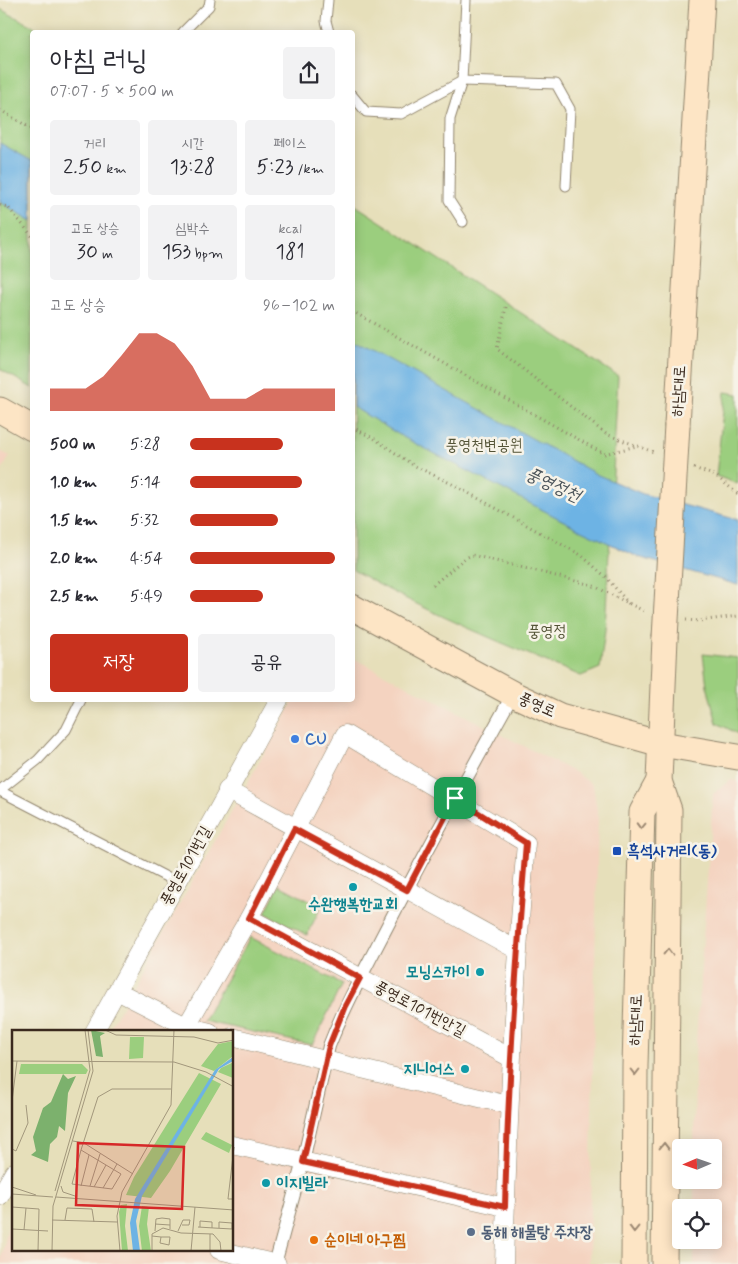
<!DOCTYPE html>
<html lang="ko">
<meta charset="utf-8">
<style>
body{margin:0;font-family:Mynerve,"Poor Story",sans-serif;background:#f2f2f3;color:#2b2b33;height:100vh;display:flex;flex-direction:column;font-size:19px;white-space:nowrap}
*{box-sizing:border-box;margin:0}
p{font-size:16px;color:#7c7c81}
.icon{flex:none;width:28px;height:28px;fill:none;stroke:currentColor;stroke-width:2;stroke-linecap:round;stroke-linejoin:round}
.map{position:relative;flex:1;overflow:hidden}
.details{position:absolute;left:30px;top:30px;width:325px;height:672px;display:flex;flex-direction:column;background:#fff;border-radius:5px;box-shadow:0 2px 12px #0003}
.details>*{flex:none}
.needle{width:32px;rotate:268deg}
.fabs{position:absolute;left:672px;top:1139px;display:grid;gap:10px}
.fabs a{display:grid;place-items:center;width:50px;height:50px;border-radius:5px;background:#fff;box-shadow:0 2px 12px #0003;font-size:25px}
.pin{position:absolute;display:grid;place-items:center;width:42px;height:42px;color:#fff;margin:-21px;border-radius:10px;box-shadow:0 2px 8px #0006}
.round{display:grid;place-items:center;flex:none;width:52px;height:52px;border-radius:5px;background:#f2f2f3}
.headline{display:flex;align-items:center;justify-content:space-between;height:85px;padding:0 20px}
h1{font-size:28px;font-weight:600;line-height:38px}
.stats{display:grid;grid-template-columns:repeat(3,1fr);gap:8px;height:85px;padding:5px 20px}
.stats div{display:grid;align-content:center;border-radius:5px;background:#f2f2f3;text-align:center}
.stats b{font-size:21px;font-weight:600}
.stats small{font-size:14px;font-weight:400}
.stats p{font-size:14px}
.chart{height:140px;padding:10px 20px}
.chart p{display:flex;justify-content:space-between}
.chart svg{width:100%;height:90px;margin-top:5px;fill:#c8321e;opacity:.7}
.primary-button{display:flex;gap:10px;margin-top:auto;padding:10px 20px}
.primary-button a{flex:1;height:58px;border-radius:5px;background:#c8321e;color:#fff;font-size:20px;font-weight:600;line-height:58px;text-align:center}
.primary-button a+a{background:#f2f2f3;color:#2b2b33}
ul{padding:0 20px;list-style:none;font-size:16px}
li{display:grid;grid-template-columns:80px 60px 1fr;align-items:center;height:38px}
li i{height:12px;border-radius:6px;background:#c8321e}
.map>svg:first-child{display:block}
.built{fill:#f4d3c0}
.green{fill:#9bce7e;stroke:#6b7c4e}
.water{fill:#6db3e4;stroke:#546e81}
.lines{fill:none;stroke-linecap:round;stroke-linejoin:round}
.service-casing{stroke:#90846c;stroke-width:11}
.pedestrian-casing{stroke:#90846c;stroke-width:14}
.minor-casing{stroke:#90846c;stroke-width:19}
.secondary-casing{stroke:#90846c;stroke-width:27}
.path{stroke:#90846c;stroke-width:3;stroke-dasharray:1 4;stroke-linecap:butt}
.service{stroke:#fff;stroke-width:9}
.pedestrian{stroke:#fff;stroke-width:12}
.minor{stroke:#fff;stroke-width:18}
.secondary{stroke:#fde5c5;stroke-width:25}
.secondary-bridge-casing{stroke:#90846c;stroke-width:27;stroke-linecap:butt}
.secondary-bridge{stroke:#fde5c5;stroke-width:25}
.oneway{stroke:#9c8872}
.route-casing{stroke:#fff;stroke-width:10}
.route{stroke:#c8321e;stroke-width:6}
.shop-dot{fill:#3f7fe0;stroke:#f7f3e8;stroke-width:2}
.transit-dot{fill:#1a4fb4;stroke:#f7f3e8;stroke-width:2}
.culture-dot{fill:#0f9aa8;stroke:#f7f3e8;stroke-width:2}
.service-dot{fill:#5c6f8a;stroke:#f7f3e8;stroke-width:2}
.food-dot{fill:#e8710a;stroke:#f7f3e8;stroke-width:2}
.labels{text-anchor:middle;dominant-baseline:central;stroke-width:5;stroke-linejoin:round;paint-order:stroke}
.street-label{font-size:16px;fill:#3b2a1e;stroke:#f7f3e8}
.park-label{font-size:16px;fill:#535336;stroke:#f7f3e8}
.shop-label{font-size:16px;font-weight:bold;fill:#366cbe;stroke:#f7f3e8;text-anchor:start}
.transit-label{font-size:16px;font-weight:bold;fill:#164399;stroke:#f7f3e8;text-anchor:start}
.culture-label{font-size:16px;font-weight:bold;fill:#0d838f;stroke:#f7f3e8;text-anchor:end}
.service-label{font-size:16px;font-weight:bold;fill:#4e5e75;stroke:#f7f3e8;text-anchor:start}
.food-label{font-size:16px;font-weight:bold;fill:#c56008;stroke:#f7f3e8;text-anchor:start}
.water-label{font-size:18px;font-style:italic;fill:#4a5359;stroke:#f7f3e8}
.inset-road{fill:none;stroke:#a2977c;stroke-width:1}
.view{fill:#d62828;fill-opacity:0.15;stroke:#d62828;stroke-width:2.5}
.inset-edge{fill:none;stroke:#3b2a1e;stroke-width:2.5}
</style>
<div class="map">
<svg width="738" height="1264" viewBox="0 0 738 1264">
<rect width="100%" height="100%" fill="#f7f3e8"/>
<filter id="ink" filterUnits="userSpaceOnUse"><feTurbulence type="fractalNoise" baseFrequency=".02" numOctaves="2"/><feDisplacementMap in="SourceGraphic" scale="10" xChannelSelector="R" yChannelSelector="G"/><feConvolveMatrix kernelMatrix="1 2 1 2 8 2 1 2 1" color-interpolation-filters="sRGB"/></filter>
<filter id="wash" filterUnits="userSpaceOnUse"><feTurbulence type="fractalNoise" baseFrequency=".0096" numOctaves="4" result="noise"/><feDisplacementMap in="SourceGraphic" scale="20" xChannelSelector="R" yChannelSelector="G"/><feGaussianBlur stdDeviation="1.12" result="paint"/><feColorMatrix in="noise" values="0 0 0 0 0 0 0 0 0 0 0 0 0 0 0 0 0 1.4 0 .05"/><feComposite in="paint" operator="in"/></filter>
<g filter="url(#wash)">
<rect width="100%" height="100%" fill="#e6dfba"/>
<g class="built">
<path d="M0 451 10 456 0 473Z"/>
<path d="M353 658 576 773 593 785 598 816 589 1264H0L14 1199V1250H232V1032L108 1031 294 700H352Z"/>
<path d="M730 780 738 781V1264H694V1240H714V1208L694 1207V1180H714V1148L694 1147 695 1057 713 794Z"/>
</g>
<g class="green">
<path d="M0 9 44 32H32V388L0 369Z"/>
<path d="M352 203 618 376 605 630 600 668 581 676C504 644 425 612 353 570Z"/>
<path d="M725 392 738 394V484L716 476Z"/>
<path d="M703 654 738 658V734L717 723 707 686Z"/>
<path d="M279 885 321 907 307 935 265 913Z"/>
<path d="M250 937 342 984 312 1045 203 1021Z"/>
</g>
<g class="water">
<path d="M0 143 32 161V221L0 202Z"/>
<path d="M353 339 598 475 643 494 738 520V585L638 557 579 529 403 437 353 407Z"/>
</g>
</g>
<g filter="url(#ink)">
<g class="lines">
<g class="service-casing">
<g id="service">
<path d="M328 0 326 21 329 32"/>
<path d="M466 0 462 81 556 84 570 109 566 186"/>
<path d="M183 32 209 6 210 0"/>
<path d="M462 81 450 119 449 200 463 222"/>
<path d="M352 95 366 112 401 114 462 81"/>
<path d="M0 790 38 760 66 730 81 700"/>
<path d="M0 791 176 882"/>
</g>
</g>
<g class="pedestrian-casing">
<path id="pedestrian" d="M275 1264 303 1161 329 1046C346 1002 370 960 392 917 431 842 472 768 513 694"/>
</g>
<g class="minor-casing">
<g id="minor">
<path d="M227 790 517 950"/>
<path d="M249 918 511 1058"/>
<path d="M117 991 186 1026 210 1032"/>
<path d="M94 1032 279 700"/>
<path d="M183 1032 249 918 345 734 526 843C514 984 508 1123 504 1264"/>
<path d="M232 1037 508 1105"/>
<path d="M232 1145 505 1207"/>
<path d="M0 1196 14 1172"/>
<path d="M219 1250 277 1264"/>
</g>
</g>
<g class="secondary-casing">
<g id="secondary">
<path d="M0 410 32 428"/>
<path d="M677 425 702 0"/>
<path d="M352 607 513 694 560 716 661 744 738 757"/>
<path d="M634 1264 635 1066 642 812 659 781"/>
<path d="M664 1264 669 810 659 781 665 638"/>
</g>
</g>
<g class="path">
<path d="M0 110 32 129"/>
<path d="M0 205 8 207 32 236"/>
<path d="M506 307 497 349 606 434 656 453"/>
<path d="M352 311 604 454 637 446"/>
<path d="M352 427 375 439 413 465 452 484 581 555 606 577 629 604"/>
<path d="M694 468 716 476 738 494"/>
<path d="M433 585 465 558 472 555 592 585 646 612"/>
<path d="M686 620 699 621 738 616"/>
</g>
<use href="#service" class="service"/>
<use href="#pedestrian" class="pedestrian"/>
<use href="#minor" class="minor"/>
<use href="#secondary" class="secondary"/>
<g class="secondary-bridge-casing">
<path id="secondary-bridge" d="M665 638 677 425"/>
</g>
<use href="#secondary-bridge" class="secondary-bridge"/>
</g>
<defs><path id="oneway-chevron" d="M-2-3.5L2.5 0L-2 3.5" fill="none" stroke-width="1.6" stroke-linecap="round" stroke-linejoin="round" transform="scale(1.25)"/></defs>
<g class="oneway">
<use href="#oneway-chevron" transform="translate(641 826) rotate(92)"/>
<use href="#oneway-chevron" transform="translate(668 952) rotate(-89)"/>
<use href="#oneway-chevron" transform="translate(635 1072) rotate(90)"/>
<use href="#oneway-chevron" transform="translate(664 1146) rotate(-89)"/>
<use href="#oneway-chevron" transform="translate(634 1229) rotate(91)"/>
</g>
</g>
<g class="lines" filter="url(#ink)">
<g class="route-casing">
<path id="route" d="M455 798 526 843C516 964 508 1085 505 1207L303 1162 329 1046 345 1006 360 978 249 918 294 829 407 890Z"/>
</g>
<use href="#route" class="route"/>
</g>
<circle class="shop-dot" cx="295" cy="739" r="5"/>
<rect class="transit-dot" x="612" y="846" width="10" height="10" rx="2.5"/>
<g class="culture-dot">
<circle cx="353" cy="887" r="5"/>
<circle cx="480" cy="972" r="5"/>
<circle cx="465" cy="1069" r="5"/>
<circle cx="266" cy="1183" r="5"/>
</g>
<circle class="service-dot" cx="471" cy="1232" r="5"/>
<circle class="food-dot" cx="314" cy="1240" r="5"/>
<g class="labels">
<g class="street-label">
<text transform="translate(679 391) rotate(-87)">하남대로</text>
<text transform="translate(537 705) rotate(24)">풍영로</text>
<text transform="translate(186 866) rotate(-61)">풍영로101번길</text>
<text transform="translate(420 1009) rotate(28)">풍영로101번안길</text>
<text transform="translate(636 1020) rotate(-88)">하남대로</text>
</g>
<g class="park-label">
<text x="484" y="445">풍영천변공원</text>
<text x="547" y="631">풍영정</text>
</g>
<g class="shop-label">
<text x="305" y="739">CU</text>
</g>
<g class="transit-label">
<text x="627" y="851">흑석사거리(동)</text>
</g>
<g class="culture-label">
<text x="353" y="904" text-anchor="middle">수완행복한교회</text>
<text x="470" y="972">모닝스카이</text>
<text x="455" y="1069">지니어스</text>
<text x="276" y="1183" text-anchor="start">이지빌라</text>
</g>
<g class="service-label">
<text x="481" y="1232">동해 해물탕 주차장</text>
</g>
<g class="food-label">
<text x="324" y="1240">순이네 아구찜</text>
</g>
<g class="water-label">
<text transform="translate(553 485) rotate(25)">풍영정천</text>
</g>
</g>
<g transform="translate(12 1030)">
<rect width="221" height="221" fill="#e6dfba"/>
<path d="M118 7H132L131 28 117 29ZM221 11V26L202 41 189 36 206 14ZM222 32 221 48 206 42 209 38ZM9 34H70L76 40 74 44H7ZM187 43 209 54 158 141 139 168 114 165 122 147ZM194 102 220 115 217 123 189 109ZM115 174 113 196 116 221H110L107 182 109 175ZM130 176 137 177 135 194 139 221H130L127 196Z" fill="#9bce7e"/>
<path d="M79 0 93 3 88 6 91 27 84 26ZM51 44 56 49 64 46 56 63 53 101 47 96 45 107 38 114 36 132 19 125 24 121 21 107 31 78 39 72Z" fill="#7cb16d"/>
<path d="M221 27V31L207 39 130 166 124 191 128 221H121L118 193 123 169 203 40Z" fill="#6db3e4"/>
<path class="inset-road" d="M93 0 104 5 182 7 206 13 222 10M0 31 162 32 194 42 222 57M0 71 5 31M61 111 72 113 121 144M222 117 216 169H222M0 119 4 121 16 93 14 75M69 120 109 144 100 159 60 154 69 120 86 67 100 59H159M49 156 51 162 63 166M69 156 77 125M78 156 88 124M0 157 24 165M82 157 94 135M91 158 105 134M43 161 78 40 73 0M0 164 41 167M44 167 222 180M0 177 27 179 26 221M40 190 105 192M53 190 55 178 80 179 82 192M143 194 158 195M186 197 202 198 220 199V193L207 192V198M188 197V191L200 192V198M0 199 36 201M12 200 14 178M143 201 144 189 150 188 158 189V199M166 201 171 190H178L177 195H170M140 206 149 207 148 213 157 215 158 207H149M40 221 41 176 81 41 76 0M108 221 105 186 110 162 159 75 162 0M140 221V204L151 198 169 203 201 204 208 212 209 221M179 221 183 177M198 221V204"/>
<path class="view" d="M66 113 172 117 170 179 64 175Z"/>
<rect width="221" height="221" class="inset-edge"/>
</g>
</svg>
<div class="fabs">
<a><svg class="needle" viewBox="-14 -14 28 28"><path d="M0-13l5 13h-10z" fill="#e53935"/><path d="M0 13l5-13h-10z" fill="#7c7c81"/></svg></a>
<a><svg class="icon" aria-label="locate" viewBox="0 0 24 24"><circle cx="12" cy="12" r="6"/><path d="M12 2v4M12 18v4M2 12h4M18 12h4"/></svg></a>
</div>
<div class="pin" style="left:455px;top:798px;background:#1e9e55"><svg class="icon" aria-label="arrive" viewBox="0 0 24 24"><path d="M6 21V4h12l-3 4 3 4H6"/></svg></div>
<section class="details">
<div class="headline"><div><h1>아침 러닝</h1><p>07:07 · 5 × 500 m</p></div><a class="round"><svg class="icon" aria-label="share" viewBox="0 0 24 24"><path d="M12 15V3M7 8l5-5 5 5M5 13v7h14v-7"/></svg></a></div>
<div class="stats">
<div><p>거리</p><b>2.50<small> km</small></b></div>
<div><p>시간</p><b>13:28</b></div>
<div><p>페이스</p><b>5:23<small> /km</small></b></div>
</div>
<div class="stats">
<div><p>고도 상승</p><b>30<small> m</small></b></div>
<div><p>심박수</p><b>153<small> bpm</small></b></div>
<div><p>kcal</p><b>181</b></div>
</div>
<div class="chart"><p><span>고도 상승</span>96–102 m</p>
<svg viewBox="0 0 160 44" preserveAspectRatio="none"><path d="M0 44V33L10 33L20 33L30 27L40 17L50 6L60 6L70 11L80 22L90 38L100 38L110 38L120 33L130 33L140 33L150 33L160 33V44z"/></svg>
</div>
<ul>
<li><b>500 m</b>5:28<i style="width:64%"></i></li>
<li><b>1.0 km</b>5:14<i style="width:77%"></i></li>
<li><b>1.5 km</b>5:32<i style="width:61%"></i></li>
<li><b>2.0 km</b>4:54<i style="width:100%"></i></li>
<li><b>2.5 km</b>5:49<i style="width:50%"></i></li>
</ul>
<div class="primary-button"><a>저장</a><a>공유</a></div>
</section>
</div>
